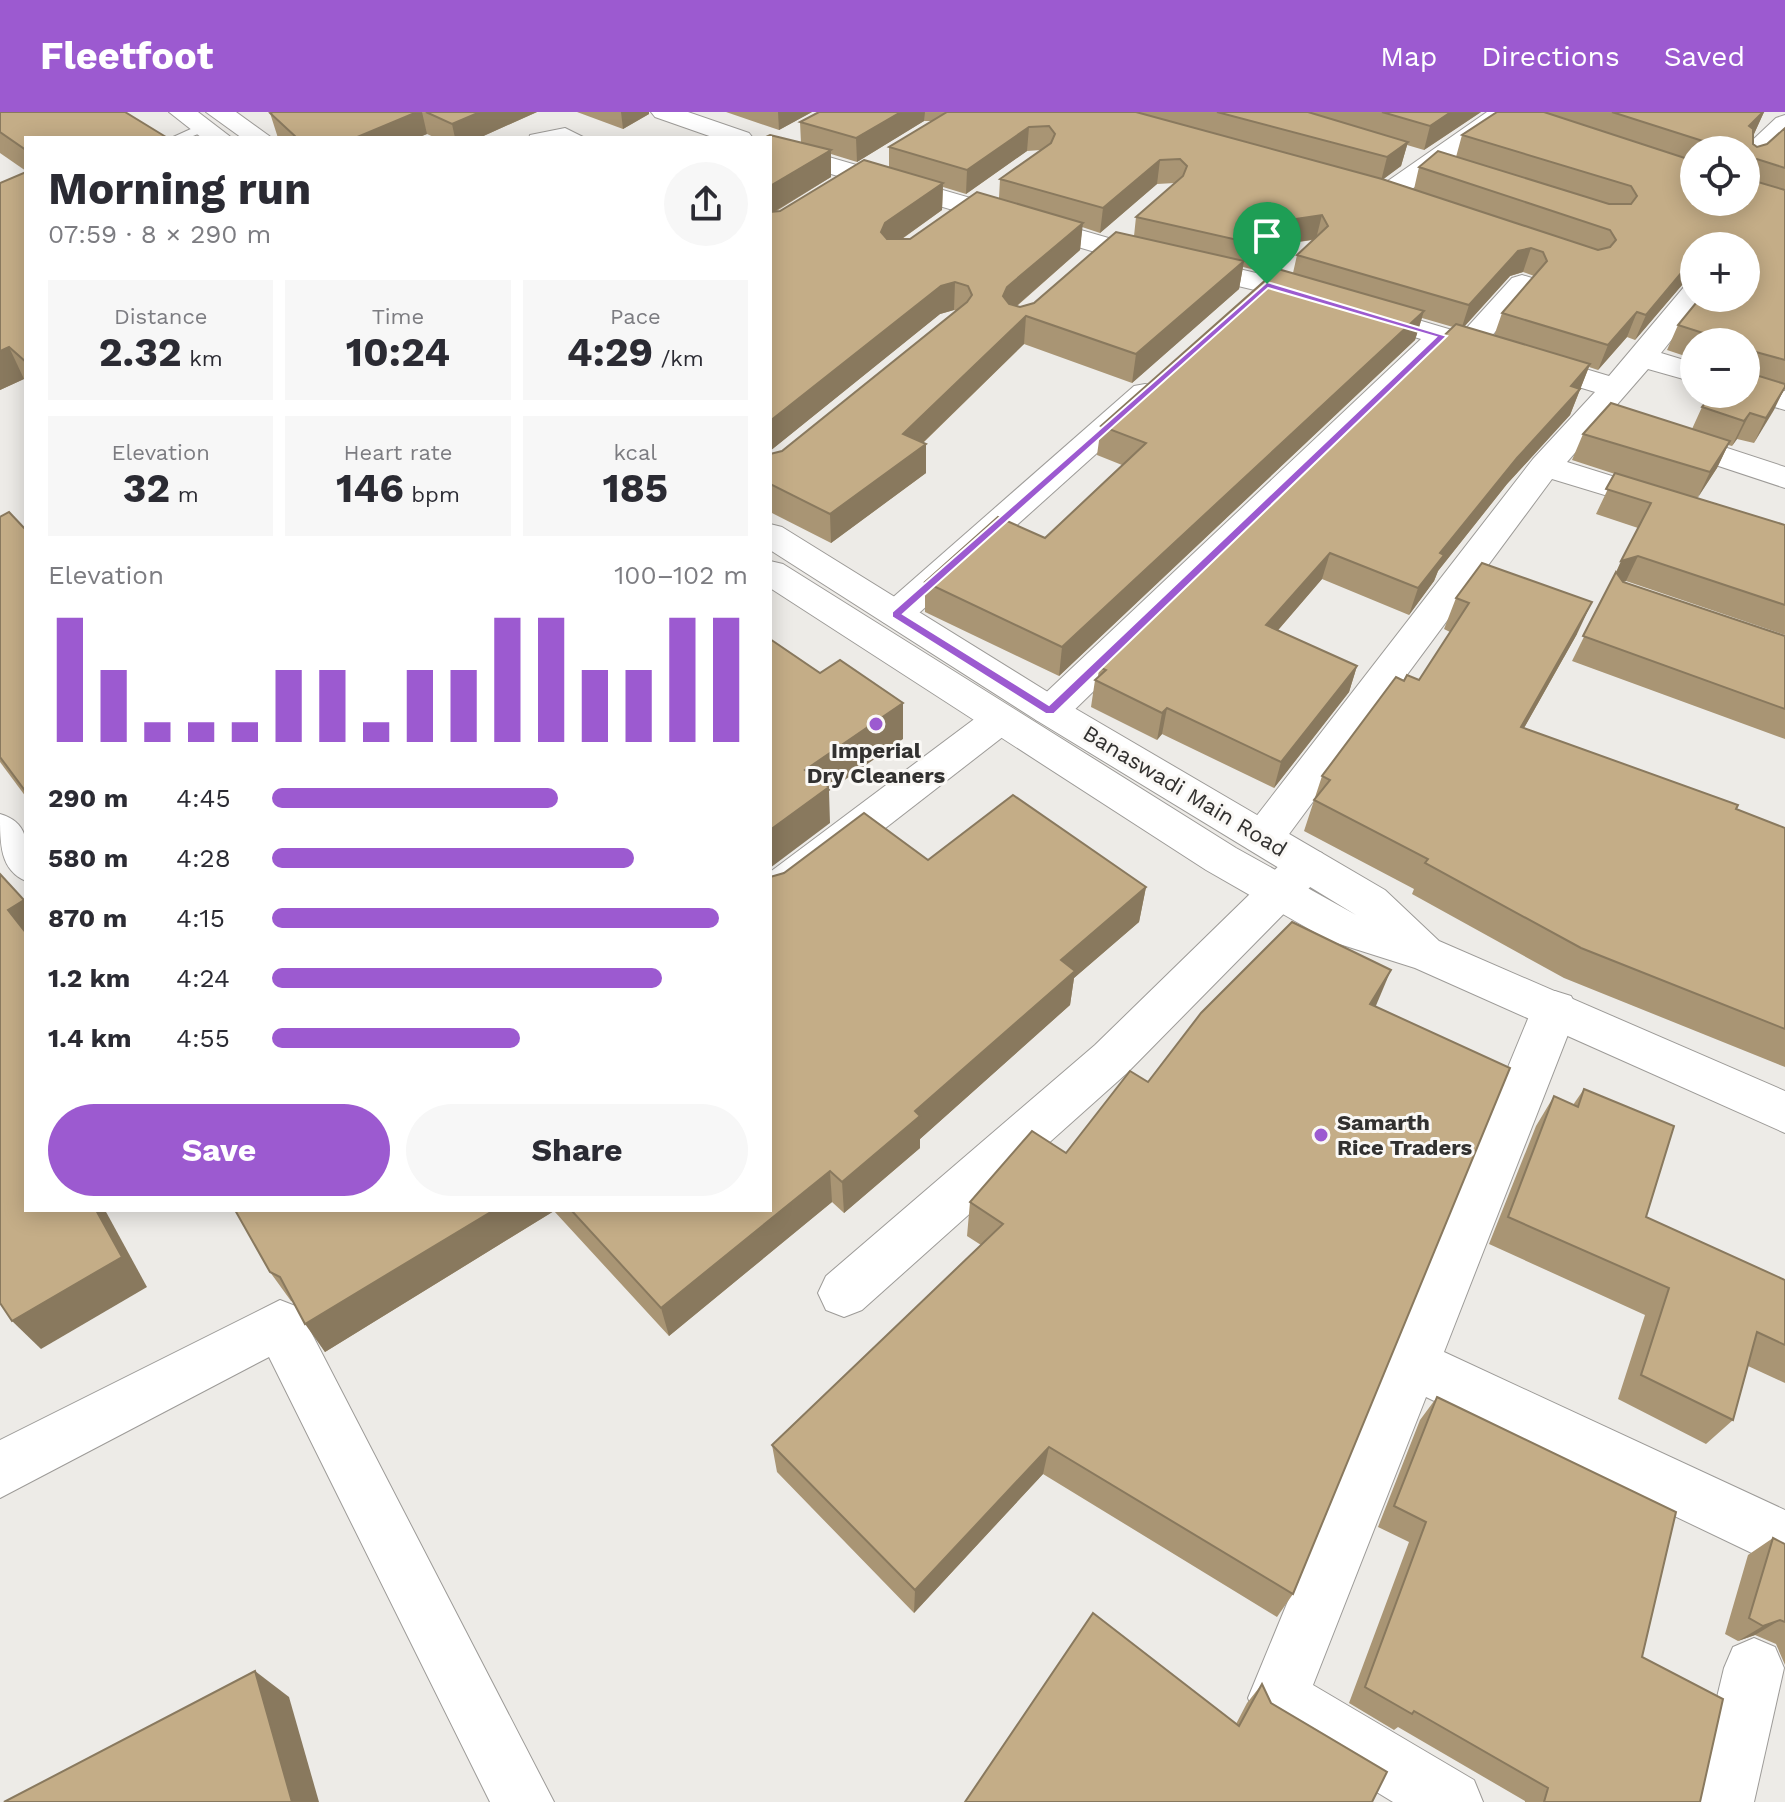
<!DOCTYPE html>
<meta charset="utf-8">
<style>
body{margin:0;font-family:"Work Sans",sans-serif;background:#f7f7f7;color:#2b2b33;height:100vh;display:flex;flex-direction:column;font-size:30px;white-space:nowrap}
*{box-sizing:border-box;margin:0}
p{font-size:26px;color:#7c7c81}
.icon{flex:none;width:44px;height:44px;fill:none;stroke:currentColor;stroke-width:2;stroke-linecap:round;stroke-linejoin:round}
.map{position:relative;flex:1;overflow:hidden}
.side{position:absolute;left:24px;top:24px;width:748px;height:1076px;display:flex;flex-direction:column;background:#fff;border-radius:0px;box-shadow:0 4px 20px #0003}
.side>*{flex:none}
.fabs{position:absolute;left:1680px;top:24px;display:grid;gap:16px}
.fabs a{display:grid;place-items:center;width:80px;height:80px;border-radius:50%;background:#fff;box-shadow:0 4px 20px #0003;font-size:40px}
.pin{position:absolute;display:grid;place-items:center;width:68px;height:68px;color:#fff;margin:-82px -34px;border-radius:50% 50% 50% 0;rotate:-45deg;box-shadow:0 0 8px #0007}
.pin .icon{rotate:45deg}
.round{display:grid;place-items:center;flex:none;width:84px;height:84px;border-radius:42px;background:#f7f7f7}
.summary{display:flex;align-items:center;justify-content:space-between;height:136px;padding:0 24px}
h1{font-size:44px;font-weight:700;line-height:60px}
.figures{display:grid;grid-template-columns:repeat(3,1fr);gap:12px;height:136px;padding:8px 24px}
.figures div{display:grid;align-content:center;border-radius:0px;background:#f7f7f7;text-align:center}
.figures b{font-size:40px;font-weight:700}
.figures small{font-size:22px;font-weight:400}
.figures p{font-size:22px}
.chart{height:224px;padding:16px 24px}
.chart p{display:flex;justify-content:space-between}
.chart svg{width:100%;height:144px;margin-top:8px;stroke:#9c5ad0;stroke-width:6}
.action{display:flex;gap:16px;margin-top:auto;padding:16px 24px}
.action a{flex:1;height:92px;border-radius:48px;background:#9c5ad0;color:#fff;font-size:32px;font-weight:700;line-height:92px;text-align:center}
.action a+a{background:#f7f7f7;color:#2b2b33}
ul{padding:0 24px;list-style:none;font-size:26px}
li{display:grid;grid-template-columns:128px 96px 1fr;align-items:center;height:60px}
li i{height:20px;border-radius:10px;background:#9c5ad0}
header{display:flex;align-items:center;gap:48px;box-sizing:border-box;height:112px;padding:0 40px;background:#9c5ad0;color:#fff}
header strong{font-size:38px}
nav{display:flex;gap:44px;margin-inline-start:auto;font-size:28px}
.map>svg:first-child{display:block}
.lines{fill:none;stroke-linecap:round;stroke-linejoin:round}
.lane-casing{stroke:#9d9b98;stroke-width:2}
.street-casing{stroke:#9d9b98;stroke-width:2}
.secondary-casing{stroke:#9d9b98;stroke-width:2}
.lane{fill:#fff;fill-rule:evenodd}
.street{fill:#fff;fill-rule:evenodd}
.secondary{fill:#fff;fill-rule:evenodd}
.wall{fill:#a99574;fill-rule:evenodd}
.shaded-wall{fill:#89795e}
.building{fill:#c4ad87;stroke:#89795e;stroke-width:2}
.route{fill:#9c5ad0;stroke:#fff;stroke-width:2;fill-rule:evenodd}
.poi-dot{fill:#9c5ad0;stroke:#faf8f5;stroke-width:3}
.labels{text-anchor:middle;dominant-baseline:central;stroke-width:6;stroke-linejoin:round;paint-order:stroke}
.poi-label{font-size:22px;font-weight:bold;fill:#323130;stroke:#faf8f5}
.street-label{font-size:22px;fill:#323130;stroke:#faf8f5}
</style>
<header>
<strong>Fleetfoot</strong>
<nav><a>Map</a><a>Directions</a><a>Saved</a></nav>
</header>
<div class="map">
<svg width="1785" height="1690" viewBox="0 0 1785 1690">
<rect width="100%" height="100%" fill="#edebe7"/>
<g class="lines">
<g class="lane-casing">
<g id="lane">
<path d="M204 11 210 15 208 18 188 26H171Z"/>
<path d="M565 16 585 26H529L530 23Z"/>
</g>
</g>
<g class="street-casing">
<g id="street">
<path d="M651 0H688L749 21 753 26H715L655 5Z"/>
<path d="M1487 0H1517L1397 88 1387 90 1333 76 1329 70 1333 64 1342 62 1382 73Z"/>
<path d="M1785 3V25L1755 54 1746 56V38H1742L1776 6Z"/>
<path d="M770 28 1112 127 1277 166 1462 221 1512 166 1522 163 1532 166 1536 172 1532 178 1488 228 1609 264 1684 175 1694 172V186H1705L1661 241 1694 251V270L1648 257 1567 350 1676 384 1681 391 1676 398 1664 401 1552 367 1278 737 1263 741 1248 737 1242 726 1248 715 1533 347 1595 280 1447 235 1064 608 1050 612 1036 608 1031 599 1036 590 1421 227 1259 179 1095 140 770 44Z"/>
<path d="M1746 268 1785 279V298L1735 284 1746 282Z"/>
<path d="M1145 272 1156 274 1161 281 1156 288 909 510 896 514 883 510 878 502 883 494 1134 274Z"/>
<path d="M1666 316 1785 355V376L1655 333 1650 326 1655 319Z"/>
<path d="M999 595 1013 599 1018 608 1013 617 785 794 770 799V760L985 599Z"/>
<path d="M0 702C34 712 26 739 26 769 0 758 0 732 0 702Z"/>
<path d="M1307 736 1322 741 1328 752 1322 763 1127 961 862 1198 844 1205 826 1198 818 1181 826 1164 1095 933 1292 741Z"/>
<path d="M1555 879 1571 884 1578 897 1444 1240 1785 1398V1457L1426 1285 1313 1573 1474 1668 1483 1690H1393L1257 1607 1248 1586 1532 897 1539 884Z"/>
<path d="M280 1188 298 1195 554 1690H490L269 1245 0 1386V1328Z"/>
<path d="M1754 1526 1775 1535 1784 1556 1754 1690H1692L1724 1556 1733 1535Z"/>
</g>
</g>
<g class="secondary-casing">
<g id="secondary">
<path d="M169 0H198L232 26H202Z"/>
<path d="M206 0H236L272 26H242Z"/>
<path d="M770 412 782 415 1064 590 1385 778 1439 829 1785 979V1021L1415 856 1330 829 1206 758 770 476V449L783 452 1236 736 1356 803 1036 608 770 438Z"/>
</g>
</g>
<use href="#lane" class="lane"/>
<use href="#street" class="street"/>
<use href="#secondary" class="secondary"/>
</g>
<g class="wall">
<path d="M0 0 26 26V59L0 41Z"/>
<path d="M273 0H537L479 26H436L427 22 417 26H278L270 1Z"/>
<path d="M577 0H649V2L623 17Z"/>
<path d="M726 0H812L779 18Z"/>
<path d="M819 0H1481L1424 38 1407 33 1401 54 1383 67 1414 77 1419 55 1456 45 1462 23 1497 0H1764L1753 24V32L1757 35 1767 32 1785 16V276L1754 331 1737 327 1732 334 1728 333 1717 356 1697 386 1785 413V523L1626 469 1623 470 1785 524V627L1572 549 1638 416 1596 402 1615 362 1572 348 1583 322 1692 317 1702 295 1746 282V230H1694V247L1667 238 1678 213 1746 186 1694 134 1682 173 1635 228 1627 225 1598 258 1589 255 1570 303 1507 372 1438 459 1434 469 1409 503 1322 467 1278 518 1357 554 1349 580 1274 676 1162 622 1157 628 1091 595 1095 568 1098 565 1099 555 1453 215 1422 206 1415 228 1059 564 925 500V470L1045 426 1122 353 1097 343 1101 314 1293 161 1297 143 1313 128 1291 131 1259 159 1243 155 1239 177 1132 271 1024 232 923 331 926 361 831 431 770 400V342L782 339 956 199 954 198 940 202 770 339V26L801 31 800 10ZM924 9H932L889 35V55L780 99 775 100 831 65V42L857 50ZM1041 38 1000 67 999 86 910 127H902L942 98 943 75 966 82 1027 39ZM1694 38H1746L1694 90ZM1175 71 1136 105 1134 124 1034 191 1020 195 1017 194 1080 138 1082 115 1100 121 1157 72ZM1523 160 1534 164 1502 201 1494 224 1464 215 1510 164Z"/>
<path d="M26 60V268L24 267 0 278V71Z"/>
<path d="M0 405 26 418V685L0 650Z"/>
<path d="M1456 486 1577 522 1524 616 1785 716V955L1564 866 1412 782 1414 777 1304 719 1322 664 1404 569 1419 568 1450 520 1444 517Z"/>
<path d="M928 748 1146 775 1139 810 1074 866 1070 893 920 1027V1036L844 1101 832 1090 669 1224 554 1099 325 1240 294 1190 291 1189 270 1160 235 1098H770Z"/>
<path d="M1376 895 1293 1482 1277 1505 1043 1362 914 1501 777 1360 772 1333 981 1133 967 1124 970 1090 1066 1041 1148 970Z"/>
<path d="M1584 977 1646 1105 1785 1168V1271L1748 1254 1733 1308 1706 1332 1618 1287 1645 1203 1489 1132 1536 1014 1554 984 1573 993Z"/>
<path d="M1437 1285 1642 1545 1700 1690H1525V1689L1398 1615 1394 1618 1349 1591 1409 1430 1378 1415 1420 1308Z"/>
<path d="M1773 1426 1785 1432V1553L1776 1532 1755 1523 1738 1529 1725 1522 1748 1443Z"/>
<path d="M1262 1572 1271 1591 1372 1690 1236 1612 1247 1591Z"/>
</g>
<g class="shaded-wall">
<path d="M417 0H422L427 22 417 26H355Z"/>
<path d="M480 0H537L479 26H455L452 12Z"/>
<path d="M621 0H649V2L623 17Z"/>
<path d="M778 0H812L779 18Z"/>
<path d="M901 0H925L924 9 857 50 856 26Z"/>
<path d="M1451 0H1481L1424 38 1430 14Z"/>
<path d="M1764 0 1754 22 1739 38 1749 14Z"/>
<path d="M1029 15 1027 39 966 82 967 58Z"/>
<path d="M1408 30 1401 54 1381 69 1387 45Z"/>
<path d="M831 38V65L770 102V74Z"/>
<path d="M1160 48 1157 72 1100 121 1103 96Z"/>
<path d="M943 71 942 98 886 138 881 120 885 111Z"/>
<path d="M1322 103 1316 127 1291 131 1259 159 1264 134 1296 107Z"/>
<path d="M1083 111 1080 138 1006 203 1003 184 1007 175Z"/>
<path d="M1531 136 1523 160 1510 164 1461 218 1469 193 1518 139Z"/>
<path d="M1692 148H1694V170L1682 173 1635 228 1646 203Z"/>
<path d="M1244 149 1239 177 1132 271 1136 242Z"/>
<path d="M955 170 954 198 940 202 770 339V309L941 174Z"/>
<path d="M1424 199 1415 228 1059 564 1062 535Z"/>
<path d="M1637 200 1627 225 1598 258 1608 233Z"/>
<path d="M1026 204 1024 232 905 348 926 332V361L831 431 830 402 903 322Z"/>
<path d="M9 235 24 267 0 278V239Z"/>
<path d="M1590 252 1570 303 1507 372 1438 459 1434 469 1409 503 1418 476 1440 441 1571 274Z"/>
<path d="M1755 254 1746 273V257Z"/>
<path d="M1785 275 1774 298 1754 331 1766 306Z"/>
<path d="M1750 301 1737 327 1732 334 1744 309Z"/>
<path d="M1730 329 1717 356 1697 387 1710 360Z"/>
<path d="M1330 441 1322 467 1260 539 1266 513Z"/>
<path d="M1638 444 1626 469 1610 474 1621 449Z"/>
<path d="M1592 490 1577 522 1507 646 1521 615Z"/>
<path d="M1357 554 1349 580 1274 676 1281 650Z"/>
<path d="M903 591V627L829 679 830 711 770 756V718L805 658Z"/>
<path d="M1167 596 1162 622 1157 628 1162 601Z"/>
<path d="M1146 775 1139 810 1074 866 1070 893 920 1027V1036L844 1101 842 1070 915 999 1061 848Z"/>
<path d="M24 788 26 791V823L8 798Z"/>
<path d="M1391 858 1375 896 1370 892Z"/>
<path d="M830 1059 832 1090 669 1224 661 1196Z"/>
<path d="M96 1098H105L147 1175 41 1237 12 1209Z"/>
<path d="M494 1098 554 1099 325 1240 305 1212Z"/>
<path d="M1049 1335 1043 1362 914 1501 915 1478Z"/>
<path d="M1780 1508 1755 1523 1738 1529 1763 1514Z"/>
<path d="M255 1559 289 1585 319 1690H292Z"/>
</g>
<g class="building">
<path d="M0 0H125L166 25 162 26H26V38L0 20Z"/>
<path d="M273 0H417L355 26H297L270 1Z"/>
<path d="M426 0H480L452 12Z"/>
<path d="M819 0H901L856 26 800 10Z"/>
<path d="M947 0H1136L1382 67 1598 138 1610 135 1616 128 1610 118 1419 55 1438 39 1609 92H1631L1637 84 1631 74 1462 23 1497 0H1544L1694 49V90H1746V38H1706V30L1612 0H1763L1749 14 1753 17V32L1757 35 1767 32 1785 16V56L1757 47 1753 50 1751 68 1785 78V248L1756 240 1755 254 1746 257V239L1749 236 1746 235V230H1731L1678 213 1700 186H1746V134H1694V148H1692L1646 203 1637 200 1608 233 1502 201 1547 149 1543 140 1531 136 1518 139 1469 193 1297 143 1328 114 1322 103 1296 107 1264 134 1136 105 1183 64 1187 54 1180 47 1160 48 1103 96 1000 67 1051 31 1055 22 1049 14 1029 15 967 58 889 35Z"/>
<path d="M1217 0H1308L1408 30 1387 45Z"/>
<path d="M1382 0H1451L1430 14Z"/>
<path d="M770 23 831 38 770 74V26H764Z"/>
<path d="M864 48 943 71 885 111 881 120 887 127H910L977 80 1083 111 1007 175 1003 184 1009 192 1020 195 1034 191 1116 120 1244 149 1136 242 1026 204 903 322 926 332 830 402 770 372V342L782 339 967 190 972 183 968 174 955 170 941 174 770 309V100L780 99Z"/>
<path d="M26 60V250L9 235 0 239V71Z"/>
<path d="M1278 157 1424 199 1062 535 925 470 998 405 1045 426 1146 331 1101 314Z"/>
<path d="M1456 212 1590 252 1571 274 1580 277 1517 346 1440 441 1444 443 1418 476 1330 441 1266 513 1357 554 1281 650 1167 596 1162 601 1095 568 1106 558 1099 555Z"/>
<path d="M1746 260 1785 272V275L1766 306 1750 301 1744 309 1702 295 1712 282H1746Z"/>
<path d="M1611 291 1730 329 1710 360 1583 322Z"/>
<path d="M1615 361 1785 413V493L1638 444 1621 449 1651 391 1606 377Z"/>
<path d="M9 400 26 418V680L0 645V405Z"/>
<path d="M1482 451 1592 490 1521 615 1738 693 1736 697 1785 716V917L1581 836 1425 751 1428 747 1314 688 1330 668 1322 664 1396 565 1404 569 1407 563 1419 568 1469 491 1456 486Z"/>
<path d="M1616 460 1623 470 1785 524V597L1583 524Z"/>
<path d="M770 527 820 561 840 548 903 591 805 658 829 675 770 718Z"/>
<path d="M1013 683 1146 775 1061 848 1075 859 915 999 920 1004 842 1070 830 1059 661 1196 571 1098H770V765L784 761 864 701 928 748Z"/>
<path d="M0 762 24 788 8 798 26 821V1098H96L122 1145 12 1209 0 1191Z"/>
<path d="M1292 810 1391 858 1370 892 1510 956 1293 1482 1049 1335 915 1478 772 1333 1003 1112 970 1090 1032 1019 1066 1041 1130 959 1148 970 1201 901Z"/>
<path d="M1584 977 1674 1014 1646 1105 1785 1168V1233L1757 1220 1733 1308 1641 1263 1669 1176 1508 1105 1554 984 1578 995Z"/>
<path d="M235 1098H494L305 1212 280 1165 270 1160Z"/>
<path d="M1437 1285 1676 1400 1642 1545 1723 1587 1700 1690H1544L1548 1676 1414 1599 1412 1602 1365 1575 1426 1410 1394 1394Z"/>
<path d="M1773 1426 1785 1432V1510L1780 1508 1763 1514 1749 1506Z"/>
<path d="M1093 1501 1239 1614 1262 1572 1271 1591 1387 1660 1372 1690H965Z"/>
<path d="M255 1559 292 1690H4Z"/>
</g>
<path class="route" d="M1267 170 1447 224 1054 602H1046L892 505V500ZM1268 176 1436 225 1049 593 903 502Z"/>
<g class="poi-dot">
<circle cx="876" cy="612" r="8"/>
<circle cx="1321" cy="1023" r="8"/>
</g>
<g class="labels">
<g class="poi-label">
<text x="876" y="638">Imperial<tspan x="876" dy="25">Dry Cleaners</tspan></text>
<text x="1337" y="1010" text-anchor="start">Samarth<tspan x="1337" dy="25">Rice Traders</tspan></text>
</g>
<g class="street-label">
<text transform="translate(1185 679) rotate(31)">Banaswadi Main Road</text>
</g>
</g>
</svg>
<div class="fabs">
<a><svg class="icon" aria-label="locate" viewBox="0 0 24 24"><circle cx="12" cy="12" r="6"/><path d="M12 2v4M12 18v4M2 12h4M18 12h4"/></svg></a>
<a>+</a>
<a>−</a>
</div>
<div class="pin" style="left:1267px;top:172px;background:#1e9e55"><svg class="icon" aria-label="arrive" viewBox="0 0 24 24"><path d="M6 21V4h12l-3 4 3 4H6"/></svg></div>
<section class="side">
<div class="summary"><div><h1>Morning run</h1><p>07:59 · 8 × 290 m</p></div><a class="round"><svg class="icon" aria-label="share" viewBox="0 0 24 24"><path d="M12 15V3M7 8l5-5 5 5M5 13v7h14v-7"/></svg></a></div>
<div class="figures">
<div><p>Distance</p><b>2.32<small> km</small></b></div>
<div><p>Time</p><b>10:24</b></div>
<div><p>Pace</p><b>4:29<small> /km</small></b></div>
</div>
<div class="figures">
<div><p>Elevation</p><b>32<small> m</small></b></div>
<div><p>Heart rate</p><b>146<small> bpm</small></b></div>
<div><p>kcal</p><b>185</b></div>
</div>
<div class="chart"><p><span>Elevation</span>100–102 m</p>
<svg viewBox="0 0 160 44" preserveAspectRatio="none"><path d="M5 44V6M15 44V22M25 44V38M35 44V38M45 44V38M55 44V22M65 44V22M75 44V38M85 44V22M95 44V22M105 44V6M115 44V6M125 44V22M135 44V22M145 44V6M155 44V6"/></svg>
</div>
<ul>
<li><b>290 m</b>4:45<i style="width:60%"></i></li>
<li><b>580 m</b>4:28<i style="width:76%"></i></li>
<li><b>870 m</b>4:15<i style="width:94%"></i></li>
<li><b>1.2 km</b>4:24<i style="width:82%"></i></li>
<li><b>1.4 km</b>4:55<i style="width:52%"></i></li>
</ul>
<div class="action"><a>Save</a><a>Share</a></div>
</section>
</div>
